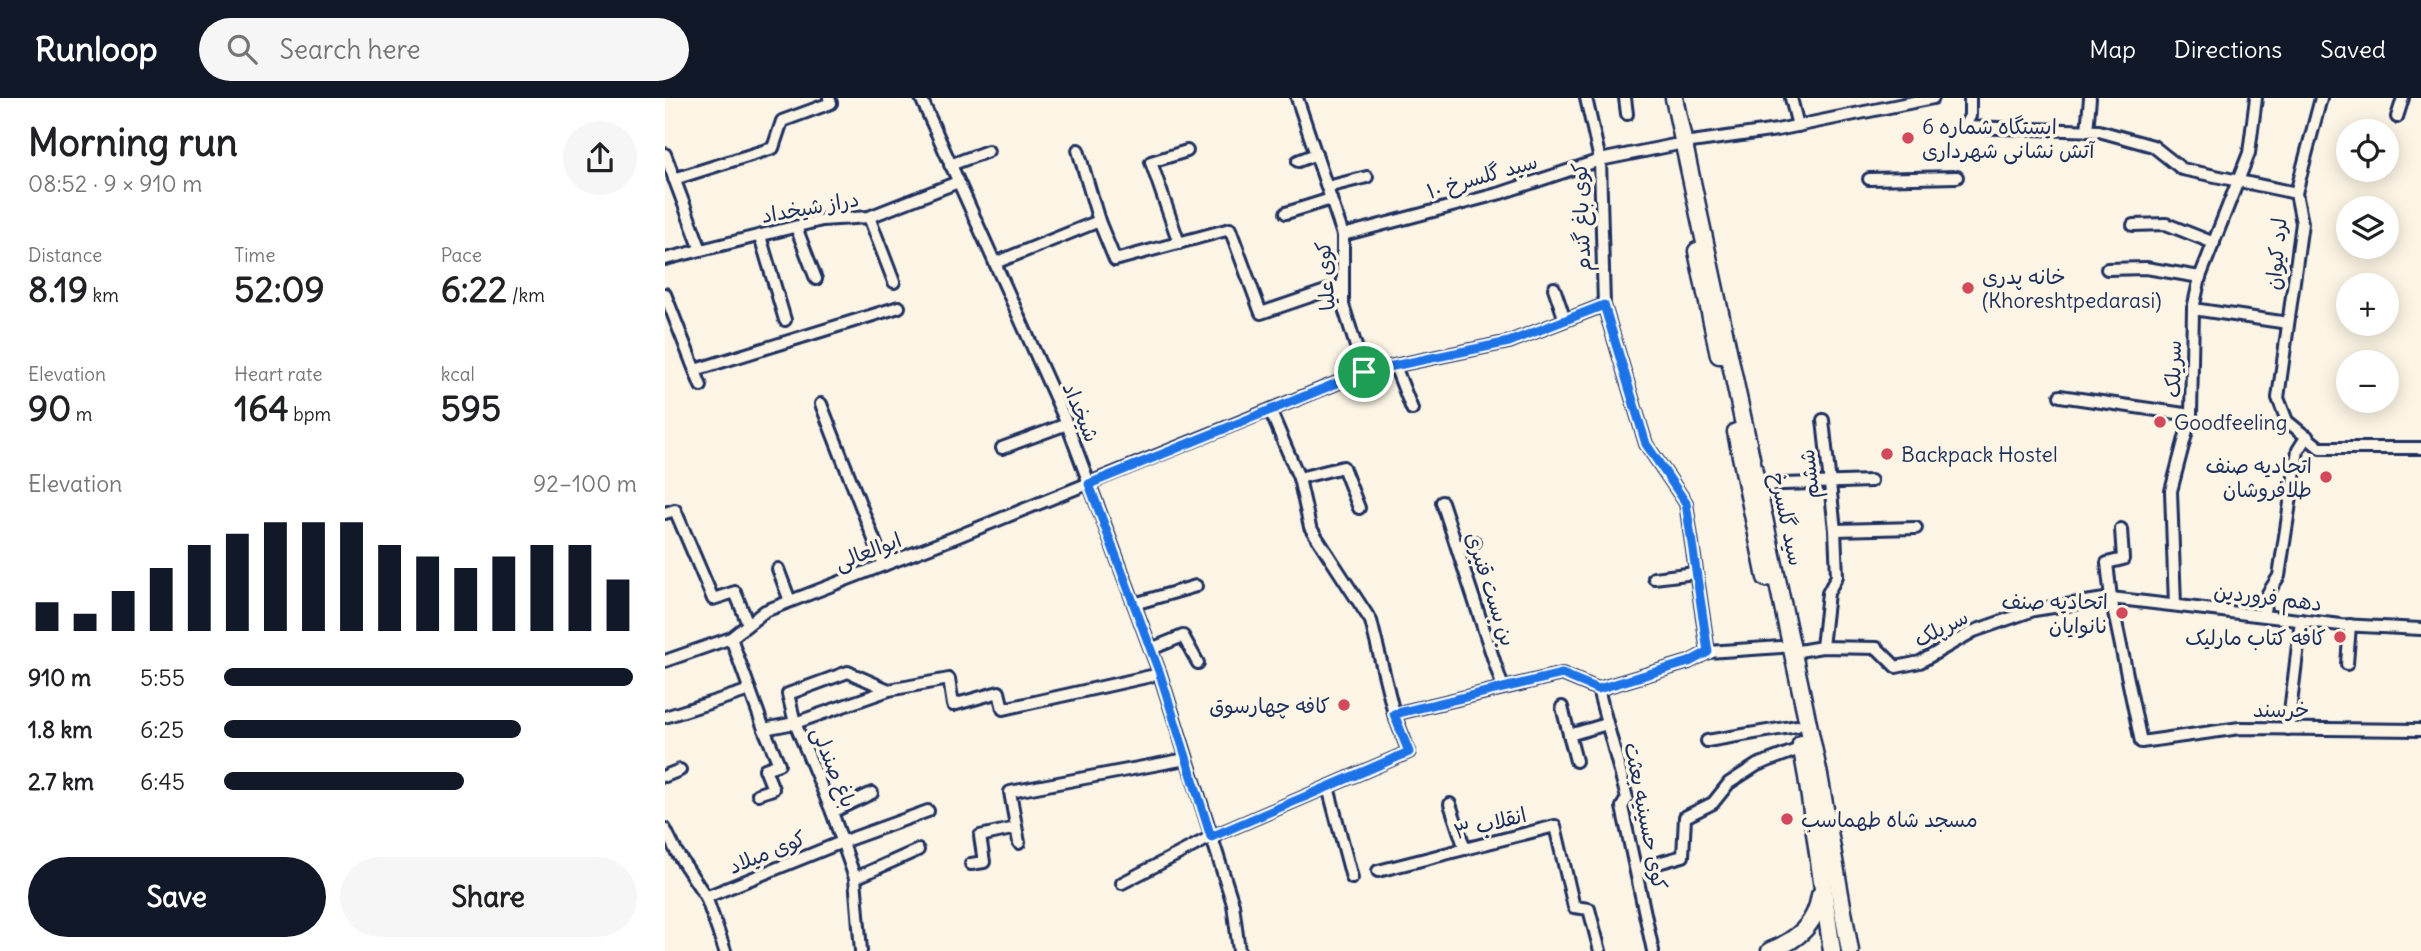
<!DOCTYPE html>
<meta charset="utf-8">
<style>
body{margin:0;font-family:Delius,"Playpen Sans Arabic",sans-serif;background:#f6f6f6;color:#202124;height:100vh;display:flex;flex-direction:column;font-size:26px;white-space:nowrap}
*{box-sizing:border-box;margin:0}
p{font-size:23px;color:#757577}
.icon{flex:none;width:38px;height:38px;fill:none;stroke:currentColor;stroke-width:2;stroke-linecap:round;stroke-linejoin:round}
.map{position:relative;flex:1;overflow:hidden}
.sheet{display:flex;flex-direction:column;background:#fff;width:665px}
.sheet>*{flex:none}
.fabs{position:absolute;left:1671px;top:21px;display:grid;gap:14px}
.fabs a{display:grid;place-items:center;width:63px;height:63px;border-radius:50%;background:#fff;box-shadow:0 4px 18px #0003;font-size:35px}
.pin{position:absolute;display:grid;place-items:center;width:60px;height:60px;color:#fff;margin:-30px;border:4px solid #fff;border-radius:50%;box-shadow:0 2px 7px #0007}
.round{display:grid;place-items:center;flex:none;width:74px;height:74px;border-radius:37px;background:#f6f6f6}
.head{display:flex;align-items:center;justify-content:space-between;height:119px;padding:0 28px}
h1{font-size:38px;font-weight:700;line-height:52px}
.metrics{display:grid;grid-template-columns:repeat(3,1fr);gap:10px;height:119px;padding:7px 28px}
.metrics div{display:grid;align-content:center}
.metrics b{font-size:35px;font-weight:700}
.metrics small{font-size:19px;font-weight:400}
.metrics p{font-size:19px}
.chart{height:196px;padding:14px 28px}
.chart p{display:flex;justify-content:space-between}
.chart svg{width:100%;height:126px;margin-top:7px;stroke:#111827;stroke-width:6}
.button{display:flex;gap:14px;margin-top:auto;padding:14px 28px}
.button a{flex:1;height:80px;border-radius:42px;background:#111827;color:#fff;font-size:28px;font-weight:700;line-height:80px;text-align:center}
.button a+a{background:#f6f6f6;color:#202124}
ul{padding:0 28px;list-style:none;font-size:23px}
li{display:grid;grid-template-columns:112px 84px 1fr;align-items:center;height:52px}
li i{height:18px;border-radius:9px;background:#111827}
header{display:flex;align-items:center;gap:42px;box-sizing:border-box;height:98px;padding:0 35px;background:#111827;color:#fff}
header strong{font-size:33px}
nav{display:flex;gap:38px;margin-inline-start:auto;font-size:24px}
.search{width:490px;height:63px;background:#f6f6f6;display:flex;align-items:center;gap:18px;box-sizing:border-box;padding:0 24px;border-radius:38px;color:#757577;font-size:26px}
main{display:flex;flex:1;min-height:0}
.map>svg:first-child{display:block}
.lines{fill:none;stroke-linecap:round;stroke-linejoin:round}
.minor-casing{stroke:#1b2f5e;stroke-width:16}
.secondary-casing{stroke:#1b2f5e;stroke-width:21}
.minor{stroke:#fcf5e5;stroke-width:10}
.secondary{stroke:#fcf5e5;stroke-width:16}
.route-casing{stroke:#fff;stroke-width:14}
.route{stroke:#1a73e8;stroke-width:9}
.poi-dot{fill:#d1495b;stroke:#fcf5e5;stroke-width:2.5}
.labels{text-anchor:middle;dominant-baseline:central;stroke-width:7;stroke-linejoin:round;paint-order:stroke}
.poi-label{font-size:21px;fill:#1b2f5e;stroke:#fcf5e5;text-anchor:start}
.street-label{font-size:21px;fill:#1b2f5e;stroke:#fcf5e5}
</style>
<header>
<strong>Runloop</strong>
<div class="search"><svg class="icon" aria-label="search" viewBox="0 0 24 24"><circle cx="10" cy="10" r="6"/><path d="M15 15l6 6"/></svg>Search here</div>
<nav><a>Map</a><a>Directions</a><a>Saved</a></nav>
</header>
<main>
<section class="sheet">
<div class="head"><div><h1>Morning run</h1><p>08:52 · 9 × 910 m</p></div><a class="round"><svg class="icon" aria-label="share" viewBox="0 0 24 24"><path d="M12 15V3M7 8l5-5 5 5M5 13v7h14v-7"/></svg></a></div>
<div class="metrics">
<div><p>Distance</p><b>8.19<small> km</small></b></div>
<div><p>Time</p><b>52:09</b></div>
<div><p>Pace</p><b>6:22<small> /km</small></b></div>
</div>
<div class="metrics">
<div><p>Elevation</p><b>90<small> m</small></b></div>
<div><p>Heart rate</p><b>164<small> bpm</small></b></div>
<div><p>kcal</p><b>595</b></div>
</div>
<div class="chart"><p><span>Elevation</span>92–100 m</p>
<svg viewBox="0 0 160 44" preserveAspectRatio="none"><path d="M5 44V34M15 44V38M25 44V30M35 44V22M45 44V14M55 44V10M65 44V6M75 44V6M85 44V6M95 44V14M105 44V18M115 44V22M125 44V18M135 44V14M145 44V14M155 44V26"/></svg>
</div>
<ul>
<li><b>910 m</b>5:55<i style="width:99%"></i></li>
<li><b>1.8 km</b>6:25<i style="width:72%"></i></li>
<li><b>2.7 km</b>6:45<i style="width:58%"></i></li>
</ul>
<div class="button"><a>Save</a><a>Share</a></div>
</section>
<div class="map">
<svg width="1756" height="853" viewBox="0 0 1756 853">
<rect width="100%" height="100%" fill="#fcf5e5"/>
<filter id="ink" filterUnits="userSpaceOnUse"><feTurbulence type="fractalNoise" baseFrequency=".0143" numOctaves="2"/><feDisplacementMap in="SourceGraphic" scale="14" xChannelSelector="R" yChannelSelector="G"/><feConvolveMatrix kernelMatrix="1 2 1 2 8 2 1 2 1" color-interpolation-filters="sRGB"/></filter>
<g filter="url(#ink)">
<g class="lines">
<g class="minor-casing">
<g id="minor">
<path d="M256 0 402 326 495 576 568 806 574 853"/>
<path d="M632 0 678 137V207L699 274"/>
<path d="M921 0 935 62 939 207 981 346 1021 405 1043 554"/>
<path d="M960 0 962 16"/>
<path d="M1126 0 1133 28"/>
<path d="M1305 0V18L1299 29 1434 33 1488 48 1517 71 1631 95"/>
<path d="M1656 0 1631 95 1637 125 1613 300 1622 323 1655 350H1756"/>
<path d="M1732 19 1738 0"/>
<path d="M1422 33 1425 0"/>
<path d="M1019 45 1112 32 1268 0"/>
<path d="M413 52 434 123"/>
<path d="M0 56 36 152"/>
<path d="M633 63 651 56"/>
<path d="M285 67 323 53"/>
<path d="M9 81 108 50 117 23 166 5 164 0"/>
<path d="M1204 81 1292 79"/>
<path d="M662 89 702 79"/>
<path d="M621 115 666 101"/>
<path d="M204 119 229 184"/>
<path d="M1468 127 1501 126 1549 145"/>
<path d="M131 129 151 181"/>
<path d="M678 137 836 95 935 62 1009 47"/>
<path d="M95 138 120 222"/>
<path d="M514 145 486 64 522 53"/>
<path d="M0 161 157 122 204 119 293 84"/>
<path d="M330 165 434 123 450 162 565 131 596 215 678 187"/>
<path d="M1442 171 1481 170 1535 179"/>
<path d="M889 190 900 222"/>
<path d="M0 196 36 288"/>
<path d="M1528 211 1623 225"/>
<path d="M730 268 747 311"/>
<path d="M30 272 234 209"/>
<path d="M1395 298 1526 317"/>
<path d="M156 306 219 467"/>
<path d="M337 350 402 326"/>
<path d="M634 380 678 369 694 410"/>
<path d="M1093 387 1206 383"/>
<path d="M777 404 838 590"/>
<path d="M0 415 10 412 48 501 70 494 83 526"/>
<path d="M1456 431 1458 461 1442 465 1446 500 1476 644 1575 630 1756 632"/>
<path d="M1170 432 1251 430"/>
<path d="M792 448 810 444"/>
<path d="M113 471 125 503"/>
<path d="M989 480 1030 475"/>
<path d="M469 506 531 488"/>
<path d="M1510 507 1506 393 1526 317 1528 211 1535 179 1584 55 1591 0"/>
<path d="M1598 517 1603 495 1614 478 1633 352 1642 338"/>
<path d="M66 540 99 631 130 625 167 714 190 780 196 853"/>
<path d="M1157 549 1163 495 1172 478 1170 432 1158 322"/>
<path d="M486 551 518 538 533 565"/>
<path d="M1128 554 1157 549 1212 550 1231 569 1255 564 1309 533 1369 512 1446 500 1676 527 1756 531"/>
<path d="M0 563 66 540 100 513 291 439 699 274 844 244 939 207"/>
<path d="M1682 566 1685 527"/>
<path d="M933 591 962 700 957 709 988 853"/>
<path d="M224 592 183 574 123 596 130 625 224 592 284 581 288 607 334 594 338 611 495 576"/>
<path d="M897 609 911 663"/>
<path d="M729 616 897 576 933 591 1024 564 1043 554 1116 549"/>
<path d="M0 619 85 592"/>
<path d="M1623 631 1636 522"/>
<path d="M904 637 942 626"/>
<path d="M1042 643 1132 628"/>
<path d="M0 678 15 672"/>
<path d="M663 689 687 780"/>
<path d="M93 696 108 691 100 671 114 666 99 631"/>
<path d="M785 706 800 751"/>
<path d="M167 714 207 695"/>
<path d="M0 731 12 755 41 799 60 853"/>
<path d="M354 745 345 694 521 661"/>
<path d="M306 766 319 764 315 738 351 730"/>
<path d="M971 771 1018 758 1020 719 1048 705 1064 685 1092 667 1137 650"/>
<path d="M713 773 890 728 909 809 924 811 935 853"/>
<path d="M190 780 253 752"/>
<path d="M457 785 546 739 744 654 729 616 706 523 645 429 634 380 605 312"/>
<path d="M41 799 177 744 263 713"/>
</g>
</g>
<g class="secondary-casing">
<g id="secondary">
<path d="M1009 0 1154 677 1185 853"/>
<path d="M1032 153 1054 257"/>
<path d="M1071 334 1101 480"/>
<path d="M1136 646 1142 679 1167 853"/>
<path d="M1105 853C1132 842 1151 827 1155 797"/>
</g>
</g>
<use href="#minor" class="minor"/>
<use href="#secondary" class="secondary"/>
</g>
</g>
<g class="lines" filter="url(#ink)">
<g class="route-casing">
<path id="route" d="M939 207 981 346 1021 405 1043 554 1024 564 933 591 897 576 729 616 744 654 546 739 495 576 424 386 699 274 844 244Z"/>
</g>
<use href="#route" class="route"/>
</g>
<g class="poi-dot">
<circle cx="1243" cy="40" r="7"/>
<circle cx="1303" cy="190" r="7"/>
<circle cx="1495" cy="324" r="7"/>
<circle cx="1222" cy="356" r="7"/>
<circle cx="1661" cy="379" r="7"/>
<circle cx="1457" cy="515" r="7"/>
<circle cx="1675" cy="539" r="7"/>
<circle cx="679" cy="607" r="7"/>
<circle cx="1122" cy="721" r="7"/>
</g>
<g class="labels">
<g class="poi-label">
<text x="1257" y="28">ایستگاه شماره 6<tspan x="1257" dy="24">آتش نشانی شهرداری</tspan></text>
<text x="1317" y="178">خانه پدری<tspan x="1317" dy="24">(Khoreshtpedarasi)</tspan></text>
<text x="1509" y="324">Goodfeeling</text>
<text x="1236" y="356">Backpack Hostel</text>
<text x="1647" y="367" text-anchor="end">اتحادیه صنف<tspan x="1647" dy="24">طلافروشان</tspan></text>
<text x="1443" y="503" text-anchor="end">اتحادیه صنف<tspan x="1443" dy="24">نانوایان</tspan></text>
<text x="1661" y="539" text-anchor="end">کافه کتاب مارلیک</text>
<text x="665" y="607" text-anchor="end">کافه چهارسوق</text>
<text x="1136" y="721">مسجد شاه طهماسب</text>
</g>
<g class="street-label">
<text transform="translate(817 78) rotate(-16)">سید گلسرخ ۱۰</text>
<text transform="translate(145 109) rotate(-10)">دراز شیخداد</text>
<text transform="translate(916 119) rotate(-92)">کوی باغ گندم</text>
<text transform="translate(1611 156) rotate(-85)">لرد کیوان</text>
<text transform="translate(660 178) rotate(-94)">کوی علیا</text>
<text transform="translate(1508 271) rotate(-89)">سریلک</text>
<text transform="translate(416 314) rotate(67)">شیخداد</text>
<text transform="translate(1144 376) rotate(-96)">ششم</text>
<text transform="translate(1122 421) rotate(78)">سید گلسرخ</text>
<text transform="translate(203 453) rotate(-21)">ابوالعالی</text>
<text transform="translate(826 491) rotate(72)">بن بست قنبری</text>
<text transform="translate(1603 499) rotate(7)">دهم فروردین</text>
<text transform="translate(1276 530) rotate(-27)">سرپلک</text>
<text x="1616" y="611">خرسند</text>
<text transform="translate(169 669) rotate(68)">باغ صندلی</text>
<text transform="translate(981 718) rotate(79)">کوی حسینیه بعثت</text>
<text transform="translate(825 725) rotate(-14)">انقلاب ۳</text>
<text transform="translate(102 754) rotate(-22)">کوی میلاد</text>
</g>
</g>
</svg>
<div class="fabs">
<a><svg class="icon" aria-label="locate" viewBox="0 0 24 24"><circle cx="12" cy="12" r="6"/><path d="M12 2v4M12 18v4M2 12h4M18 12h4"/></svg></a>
<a><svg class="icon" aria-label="layers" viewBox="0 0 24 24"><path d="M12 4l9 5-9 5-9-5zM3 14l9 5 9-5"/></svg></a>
<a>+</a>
<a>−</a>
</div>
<div class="pin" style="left:699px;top:274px;background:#1e9e55"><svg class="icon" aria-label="arrive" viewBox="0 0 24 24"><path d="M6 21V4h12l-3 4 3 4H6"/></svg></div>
</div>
</main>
